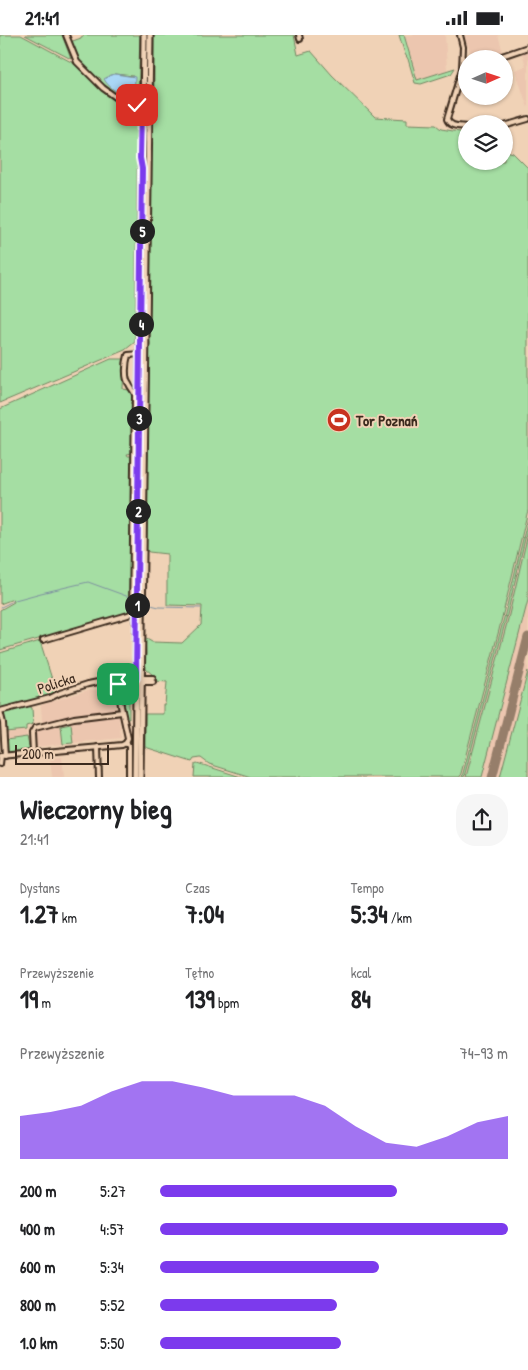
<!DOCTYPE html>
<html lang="pl">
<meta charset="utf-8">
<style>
body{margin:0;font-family:"Patrick Hand",sans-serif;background:#f6f6f6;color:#202124;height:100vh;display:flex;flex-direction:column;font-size:19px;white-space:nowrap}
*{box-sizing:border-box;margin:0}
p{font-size:16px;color:#757577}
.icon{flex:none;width:28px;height:28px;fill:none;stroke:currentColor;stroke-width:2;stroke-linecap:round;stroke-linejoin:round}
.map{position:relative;height:742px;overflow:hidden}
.panel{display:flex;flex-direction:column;background:#fff;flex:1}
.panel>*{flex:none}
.needle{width:32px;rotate:87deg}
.fabs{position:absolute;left:458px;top:15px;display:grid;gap:10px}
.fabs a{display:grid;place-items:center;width:55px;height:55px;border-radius:50%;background:#fff;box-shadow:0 1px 4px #0004;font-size:25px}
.scale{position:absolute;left:15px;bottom:12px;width:94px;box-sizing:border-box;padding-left:5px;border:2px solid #3b2a1e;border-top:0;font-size:14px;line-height:18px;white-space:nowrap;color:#3b2a1e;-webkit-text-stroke:4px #f0d2b6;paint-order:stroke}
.pin{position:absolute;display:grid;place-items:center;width:42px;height:42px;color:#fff;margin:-21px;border-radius:10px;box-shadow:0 2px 8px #0006}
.km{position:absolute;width:25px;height:25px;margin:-12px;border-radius:50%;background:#222;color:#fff;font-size:14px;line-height:25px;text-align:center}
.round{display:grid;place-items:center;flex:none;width:52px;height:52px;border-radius:20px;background:#f6f6f6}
.overview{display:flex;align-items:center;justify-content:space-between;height:85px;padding:0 20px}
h1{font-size:28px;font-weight:800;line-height:38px}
.figures{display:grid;grid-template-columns:repeat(3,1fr);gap:8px;height:85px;padding:5px 20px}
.figures div{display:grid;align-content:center}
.figures b{font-size:25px;font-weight:800}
.figures small{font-size:14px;font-weight:400}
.figures p{font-size:14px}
.chart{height:140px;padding:10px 20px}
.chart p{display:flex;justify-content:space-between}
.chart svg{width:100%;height:90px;margin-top:5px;fill:#7c3aed;opacity:.7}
ul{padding:0 20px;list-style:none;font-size:16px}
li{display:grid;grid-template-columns:80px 60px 1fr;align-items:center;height:38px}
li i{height:12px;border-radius:6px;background:#7c3aed}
.status{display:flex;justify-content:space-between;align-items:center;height:35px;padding:0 25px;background:#fff;direction:ltr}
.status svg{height:14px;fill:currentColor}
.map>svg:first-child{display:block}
.built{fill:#ecc6af}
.green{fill:#a5dea3;stroke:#708460;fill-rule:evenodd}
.water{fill:#aad7f6;stroke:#7e92a0}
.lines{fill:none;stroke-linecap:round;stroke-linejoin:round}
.stream{stroke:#7e92a0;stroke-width:1}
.taxiway{stroke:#967e6a;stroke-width:9}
.street-casing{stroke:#3b2a1e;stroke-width:8}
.secondary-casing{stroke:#3b2a1e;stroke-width:9}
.street{stroke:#f0d2b6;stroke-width:4}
.secondary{stroke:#f0d2b6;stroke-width:5}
.route-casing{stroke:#fff;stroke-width:10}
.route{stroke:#7c3aed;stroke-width:6}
.labels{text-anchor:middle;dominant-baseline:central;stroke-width:4;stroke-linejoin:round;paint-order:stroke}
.poi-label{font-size:15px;font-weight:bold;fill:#3b2a1e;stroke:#f0d2b6;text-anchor:start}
.street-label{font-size:15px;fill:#3b2a1e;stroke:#f0d2b6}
</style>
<div class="status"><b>21:41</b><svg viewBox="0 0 49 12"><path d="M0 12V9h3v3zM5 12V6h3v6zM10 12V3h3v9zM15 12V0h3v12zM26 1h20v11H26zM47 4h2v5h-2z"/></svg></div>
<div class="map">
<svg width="528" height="743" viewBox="0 0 528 743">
<rect width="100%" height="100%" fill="#f0d2b6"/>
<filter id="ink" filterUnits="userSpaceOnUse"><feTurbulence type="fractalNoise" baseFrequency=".02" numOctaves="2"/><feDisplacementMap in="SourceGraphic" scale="10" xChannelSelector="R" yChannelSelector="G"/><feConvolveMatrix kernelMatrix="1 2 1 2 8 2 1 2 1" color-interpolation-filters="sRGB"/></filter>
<g filter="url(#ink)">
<g class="built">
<path d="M404 0H445L447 35 417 46Z"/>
<path d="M464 0H498L503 17 482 24H473Z"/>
<path d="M526 16 527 18H528V73L515 35 526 31 522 18Z"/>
<path d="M528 483V742L462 743 504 583Z"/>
<path d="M88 655H114L116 675H113L111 677 70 681 42 687 41 670Z"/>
<path d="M117 680 119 682 121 703 73 708 71 689 76 684Z"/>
<path d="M61 691 63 709 36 712 35 698 36 696Z"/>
<path d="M26 695 27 702 6 705 5 697Z"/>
<path d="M62 722 64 742H52L50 723Z"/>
</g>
<g class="green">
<path d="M0 0H21L73 28 113 63 120 68 136 72 138 75 135 307 125 315 0 368Z"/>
<path d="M25 0H62L71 24 29 2Z"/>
<path d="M85 0H140L138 63 135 67 121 62 119 63 108 55 100 48 101 44 99 42 96 43 79 26 70 7 81 3V2ZM115 39 133 41V63L120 59Z"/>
<path d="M154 0H294L298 20 311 16 332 40 375 82 407 84V89L436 90 441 94 466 98V126H504V115L513 118 528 133V475L499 595 460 742H251L209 729 201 723 194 724 192 727 145 712V679H163V670H165L167 647 155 646 153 649V640L146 634V631L144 632 146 619 145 603 152 607 182 608 201 590 202 571 167 570V519L149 517 145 514 148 310H150V307L148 309 149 298 150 302 151 287H150L148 281 151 89 154 87Z"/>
<path d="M399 0H404L417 45 455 33 451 39 421 49 415 48 408 24 405 19Z"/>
<path d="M146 91 144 309H142L145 92Z"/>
<path d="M111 324H124L123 354 129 355 134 360V365L130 368 133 369V418L127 419 128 421H133L132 447 131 450 129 560 128 564 129 578 0 615V575L14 567 13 564 0 569V374Z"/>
<path d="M528 483V491L506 584 464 742H462L504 583Z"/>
<path d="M528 499V565L482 742H466L508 584Z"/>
<path d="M40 606 56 657 51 660 4 674 0 673V618Z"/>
<path d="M528 636V742H500Z"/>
<path d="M126 649 129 655V684L126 683V680L123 663 122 662 125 661V659H122C122 654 121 651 126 649Z"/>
<path d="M27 670 32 673 33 689 26 691V695L5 697C5 691 2 680 3 676Z"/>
<path d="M71 689 73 708 63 709 61 691Z"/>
<path d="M27 702 29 711H31L32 715 27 716 7 718 6 705Z"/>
<path d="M197 728 241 742H242H194L195 729Z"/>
</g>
<path class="water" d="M115 39 135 42 134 63C123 61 110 55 104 44L111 40Z"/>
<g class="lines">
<g class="stream">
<path d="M15 565 41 558 88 547 129 562"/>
<path d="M151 570 159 572 201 573"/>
<path d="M1 572 13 566"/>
</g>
<path class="taxiway" d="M492 743 528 602"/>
<g class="street-casing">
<g id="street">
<path d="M66 0 77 27 103 53 121 66 136 69"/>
<path d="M299 0 300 4"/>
<path d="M460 0 463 12 462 34 447 84C450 92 459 91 466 92"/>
<path d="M493 24 528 12"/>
<path d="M504 91 528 84"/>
<path d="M43 605 128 580 132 578 135 360C134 355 131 354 129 349 124 343 126 327 128 320L141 319"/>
<path d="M121 645 119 646 118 649 121 671 128 703 126 708 129 711V743"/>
<path d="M121 645 127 643H153"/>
<path d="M121 645 125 647H153"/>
<path d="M98 712 99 743"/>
<path d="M33 718 32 698 35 693 74 683 122 677"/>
<path d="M0 721 112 711 122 710 126 708"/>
<path d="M5 721 3 688 0 676 50 663 60 658 88 649 103 646H119"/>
<path d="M0 729 1 721"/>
</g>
</g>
<g class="secondary-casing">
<g id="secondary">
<path d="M141 78 140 72 136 69 140 66 141 62"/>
<path d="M135 743 144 0"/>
<path d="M140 743 150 0"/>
</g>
</g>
<use href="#street" class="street"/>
<use href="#secondary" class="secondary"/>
</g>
</g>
<g class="lines" filter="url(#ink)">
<g class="route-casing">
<path id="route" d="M118 649 119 646 125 643H136L142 134 140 123 141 74 137 70"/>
</g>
<use href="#route" class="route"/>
</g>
<defs>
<g id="stadium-disc" transform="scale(1.25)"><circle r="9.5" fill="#c8321e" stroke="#f0d2b6"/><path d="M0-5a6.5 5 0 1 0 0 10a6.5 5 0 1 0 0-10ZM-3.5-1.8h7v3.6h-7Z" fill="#fff"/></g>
</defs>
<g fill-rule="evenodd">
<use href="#stadium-disc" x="339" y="385"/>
</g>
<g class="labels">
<g class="poi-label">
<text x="356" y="385">Tor Poznań</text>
</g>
<g class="street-label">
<text transform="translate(56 648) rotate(-18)">Policka</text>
</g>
</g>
</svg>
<div class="fabs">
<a><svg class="needle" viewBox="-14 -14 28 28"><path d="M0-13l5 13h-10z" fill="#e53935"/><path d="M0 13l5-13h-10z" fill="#757577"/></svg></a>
<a><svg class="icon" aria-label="layers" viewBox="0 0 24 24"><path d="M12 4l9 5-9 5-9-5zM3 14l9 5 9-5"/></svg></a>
</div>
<div class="scale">200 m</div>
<div class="pin" style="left:118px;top:649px;background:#1e9e55"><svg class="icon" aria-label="arrive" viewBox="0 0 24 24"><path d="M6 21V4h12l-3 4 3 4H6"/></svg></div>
<div class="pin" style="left:137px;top:70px;background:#d93025"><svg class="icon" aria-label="check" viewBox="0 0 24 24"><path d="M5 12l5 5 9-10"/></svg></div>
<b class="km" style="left:137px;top:570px">1</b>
<b class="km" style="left:138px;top:476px">2</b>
<b class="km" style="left:139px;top:383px">3</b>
<b class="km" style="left:141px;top:289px">4</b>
<b class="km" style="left:142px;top:196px">5</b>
</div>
<section class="panel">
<div class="overview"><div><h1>Wieczorny bieg</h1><p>21:41</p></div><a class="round"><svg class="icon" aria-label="share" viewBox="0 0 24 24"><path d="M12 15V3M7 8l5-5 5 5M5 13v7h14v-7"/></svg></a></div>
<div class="figures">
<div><p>Dystans</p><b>1.27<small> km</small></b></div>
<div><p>Czas</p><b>7:04</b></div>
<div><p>Tempo</p><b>5:34<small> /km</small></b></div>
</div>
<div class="figures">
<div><p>Przewyższenie</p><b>19<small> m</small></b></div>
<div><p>Tętno</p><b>139<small> bpm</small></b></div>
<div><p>kcal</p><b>84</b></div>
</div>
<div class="chart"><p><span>Przewyższenie</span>74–93 m</p>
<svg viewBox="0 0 160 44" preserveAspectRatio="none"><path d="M0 44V23L10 21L20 18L30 11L40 6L50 6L60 9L70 13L80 13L90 13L100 18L110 28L120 36L130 38L140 33L150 26L160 23V44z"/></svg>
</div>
<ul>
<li><b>200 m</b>5:27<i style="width:68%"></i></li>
<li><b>400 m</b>4:57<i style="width:100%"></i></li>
<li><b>600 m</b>5:34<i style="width:63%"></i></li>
<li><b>800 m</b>5:52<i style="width:51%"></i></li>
<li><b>1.0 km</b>5:50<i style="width:52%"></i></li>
</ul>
</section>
